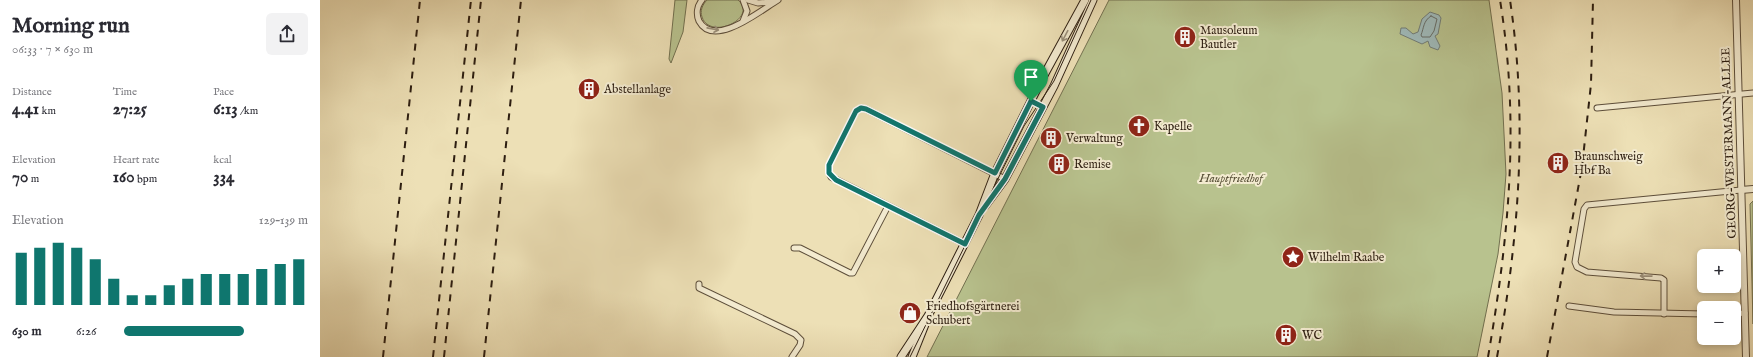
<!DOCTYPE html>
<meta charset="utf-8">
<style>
body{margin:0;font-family:"IM FELL English",serif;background:#f2f2f3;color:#2b2b33;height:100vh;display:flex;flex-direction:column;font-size:15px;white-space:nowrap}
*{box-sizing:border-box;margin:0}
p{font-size:13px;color:#7c7c81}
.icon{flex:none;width:22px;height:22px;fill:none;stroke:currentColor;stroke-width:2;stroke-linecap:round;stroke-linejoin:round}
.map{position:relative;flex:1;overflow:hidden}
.details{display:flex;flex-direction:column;background:#fff;width:320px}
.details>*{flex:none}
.tools{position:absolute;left:1377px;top:249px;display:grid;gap:8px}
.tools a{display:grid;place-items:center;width:44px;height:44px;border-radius:6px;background:#fff;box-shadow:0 2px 6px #0003;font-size:20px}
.pin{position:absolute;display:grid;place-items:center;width:34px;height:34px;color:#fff;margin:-41px -17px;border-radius:50% 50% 50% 0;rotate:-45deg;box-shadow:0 0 4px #0007}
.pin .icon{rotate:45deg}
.round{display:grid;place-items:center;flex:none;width:42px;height:42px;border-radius:6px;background:#f2f2f3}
.summary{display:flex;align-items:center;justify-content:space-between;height:68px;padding:0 12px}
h1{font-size:22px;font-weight:800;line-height:30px}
.metrics{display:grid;grid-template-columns:repeat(3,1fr);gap:6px;height:68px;padding:4px 12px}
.metrics div{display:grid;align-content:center}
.metrics b{font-size:17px;font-weight:800}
.metrics small{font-size:11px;font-weight:400}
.metrics p{font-size:11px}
.chart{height:112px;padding:8px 12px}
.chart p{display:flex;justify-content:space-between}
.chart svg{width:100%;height:72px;margin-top:4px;stroke:#0f766e;stroke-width:6}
ul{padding:0 12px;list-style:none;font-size:13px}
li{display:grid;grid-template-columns:64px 48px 1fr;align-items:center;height:30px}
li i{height:10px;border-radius:5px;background:#0f766e}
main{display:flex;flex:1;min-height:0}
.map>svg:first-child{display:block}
.green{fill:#b8c28e;stroke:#727050}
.water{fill:#9fbaba;stroke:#717c76}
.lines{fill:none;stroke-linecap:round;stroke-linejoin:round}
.shore{stroke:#666c66;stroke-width:1}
.minor-casing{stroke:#5d4e3a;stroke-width:7}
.tertiary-casing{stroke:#5d4e3a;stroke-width:8}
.secondary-casing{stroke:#2d1e11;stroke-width:9}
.minor{stroke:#f3ebd0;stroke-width:5}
.tertiary{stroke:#f3ebd0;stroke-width:6}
.secondary{stroke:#f3ebd0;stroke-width:7}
.tram{stroke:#2d1e11;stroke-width:1}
.rail{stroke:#2d1e11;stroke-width:2;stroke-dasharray:7 7;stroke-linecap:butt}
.oneway{stroke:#9a8f7a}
.route-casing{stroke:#fff;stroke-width:8}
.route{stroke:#0f766e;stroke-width:5}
.labels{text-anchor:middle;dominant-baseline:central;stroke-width:4;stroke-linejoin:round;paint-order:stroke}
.poi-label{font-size:12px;fill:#2d1e11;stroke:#f3ebd0;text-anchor:start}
.street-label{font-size:12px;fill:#2d1e11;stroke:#f3ebd0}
.park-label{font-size:12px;font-style:italic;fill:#574f36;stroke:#f3ebd0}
</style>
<main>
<section class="details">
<div class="summary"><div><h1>Morning run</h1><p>06:33 · 7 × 630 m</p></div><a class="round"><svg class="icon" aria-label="share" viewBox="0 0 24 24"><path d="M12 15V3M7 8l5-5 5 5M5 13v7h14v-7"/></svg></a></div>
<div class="metrics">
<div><p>Distance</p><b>4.41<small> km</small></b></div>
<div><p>Time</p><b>27:25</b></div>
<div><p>Pace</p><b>6:13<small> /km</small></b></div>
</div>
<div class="metrics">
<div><p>Elevation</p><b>70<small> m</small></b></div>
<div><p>Heart rate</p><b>160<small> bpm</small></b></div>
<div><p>kcal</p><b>334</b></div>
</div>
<div class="chart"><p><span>Elevation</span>129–139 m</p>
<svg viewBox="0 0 160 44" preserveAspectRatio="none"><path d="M5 44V12M15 44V9M25 44V6M35 44V9M45 44V16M55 44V28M65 44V38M75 44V38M85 44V32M95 44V28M105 44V25M115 44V25M125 44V25M135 44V22M145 44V19M155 44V16"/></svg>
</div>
<ul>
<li><b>630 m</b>6:26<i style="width:65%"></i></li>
</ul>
</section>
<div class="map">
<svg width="1433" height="357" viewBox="0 0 1433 357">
<rect width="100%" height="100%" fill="#ede0b6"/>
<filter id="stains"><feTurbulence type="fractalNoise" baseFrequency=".005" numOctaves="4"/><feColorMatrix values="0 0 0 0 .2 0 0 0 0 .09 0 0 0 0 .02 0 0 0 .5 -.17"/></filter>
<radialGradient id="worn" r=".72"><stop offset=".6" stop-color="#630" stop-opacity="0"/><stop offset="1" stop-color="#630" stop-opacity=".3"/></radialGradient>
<g class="green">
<path d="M355 0H367L363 32 351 63 349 59Z"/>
<path d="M387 0H418C439 18 390 41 382 17 380 11 382 5 387 0Z"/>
<path d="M789 0H1169L1182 93 1186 174 1183 213 1178 254 1157 357H607Z"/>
<path d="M1433 201V324L1430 204Z"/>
</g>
<path class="water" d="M1110 12 1119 15 1121 18 1118 34 1115 36 1120 46 1118 50 1110 47 1108 41 1102 44 1080 34 1081 28H1086L1093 34 1098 32 1102 19Z"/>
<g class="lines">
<path class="shore" d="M1111 16 1117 19 1114 31 1110 37H1102L1101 35C1104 28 1103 21 1111 16Z"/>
<g class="minor-casing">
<g id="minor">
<path d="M382 0C377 6 376 14 379 21 394 49 441 10 458 0"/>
<path d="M428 0 438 3 453 2"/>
<path d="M423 21 427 11 423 0"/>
<path d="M1277 108 1433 93"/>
<path d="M645 244 511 177 509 173V165L536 111 541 108 546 109 685 179"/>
<path d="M474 248H480L530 273H533L568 206"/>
<path d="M379 284V288L475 334 481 340 480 345 472 357"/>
<path d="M1249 306 1294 312 1384 314"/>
<path d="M1344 314V280L1341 278 1267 272 1257 267 1255 262 1264 209 1267 205 1421 190"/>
<path d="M1414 314 1425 313"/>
</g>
</g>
<g class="tertiary-casing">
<g id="tertiary">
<path d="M1416 0 1426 357"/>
<path d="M1421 190 1433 189"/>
</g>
</g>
<g class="secondary-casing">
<g id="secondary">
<path d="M665 206 685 179 734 86 773 0"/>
<path d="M581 357 608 316 659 215 675 173 723 77 765 0"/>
<path d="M592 357 606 322"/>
</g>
</g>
<use href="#minor" class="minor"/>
<use href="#tertiary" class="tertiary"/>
<use href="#secondary" class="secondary"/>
<path class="tram" d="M590 357 704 126 734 81 771 0"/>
<g class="rail">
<path d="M63 357 100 0"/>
<path d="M113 357 151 0"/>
<path d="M124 357 161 0"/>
<path d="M164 357 201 0"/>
<path d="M1168 357C1189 236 1200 123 1180 0"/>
<path d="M1177 357C1199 238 1208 120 1190 0"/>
<path d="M1227 357 1262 167 1271 84 1273 0"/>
</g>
</g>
<defs><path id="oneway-shaft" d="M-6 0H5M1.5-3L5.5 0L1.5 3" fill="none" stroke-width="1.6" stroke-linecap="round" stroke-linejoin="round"/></defs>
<g class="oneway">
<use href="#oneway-shaft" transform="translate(393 29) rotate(11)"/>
<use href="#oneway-shaft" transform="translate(745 36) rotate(118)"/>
<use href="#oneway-shaft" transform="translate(1326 276) rotate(-179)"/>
</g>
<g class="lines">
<g class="route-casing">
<path id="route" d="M711 101 723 107 685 179 659 215 645 244 516 180 509 173V165L536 111 541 108 546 109 675 173Z"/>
</g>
<use href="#route" class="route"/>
</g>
<defs>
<g id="building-disc" transform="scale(1.15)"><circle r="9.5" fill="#8f2418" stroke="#f3ebd0"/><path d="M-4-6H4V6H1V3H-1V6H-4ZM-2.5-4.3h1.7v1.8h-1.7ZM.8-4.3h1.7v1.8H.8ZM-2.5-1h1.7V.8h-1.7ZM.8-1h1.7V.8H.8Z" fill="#fff"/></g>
<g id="church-disc" transform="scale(1.15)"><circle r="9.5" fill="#8f2418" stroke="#f3ebd0"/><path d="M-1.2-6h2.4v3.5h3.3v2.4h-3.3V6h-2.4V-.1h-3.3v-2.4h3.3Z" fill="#fff"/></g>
<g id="sight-disc" transform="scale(1.15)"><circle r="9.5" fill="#8f2418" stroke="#f3ebd0"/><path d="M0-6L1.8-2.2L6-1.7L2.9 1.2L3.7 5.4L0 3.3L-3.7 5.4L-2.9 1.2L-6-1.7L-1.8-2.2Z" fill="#fff"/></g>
<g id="shop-disc" transform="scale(1.15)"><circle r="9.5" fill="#8f2418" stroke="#f3ebd0"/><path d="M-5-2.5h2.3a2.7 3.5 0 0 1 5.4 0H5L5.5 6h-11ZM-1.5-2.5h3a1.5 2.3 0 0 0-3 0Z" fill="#fff"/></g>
</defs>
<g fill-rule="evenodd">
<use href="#building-disc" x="865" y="37"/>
<use href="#building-disc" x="269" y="89"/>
<use href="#church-disc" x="819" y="126"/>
<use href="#building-disc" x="731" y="138"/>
<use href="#building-disc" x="1238" y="163"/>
<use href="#building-disc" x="739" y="164"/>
<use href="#sight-disc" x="973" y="257"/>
<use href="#shop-disc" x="590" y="313"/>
<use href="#building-disc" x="966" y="335"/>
</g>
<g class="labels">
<g class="poi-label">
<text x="880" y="30">Mausoleum<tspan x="880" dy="14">Bautler</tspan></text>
<text x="284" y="89">Abstellanlage</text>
<text x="834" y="126">Kapelle</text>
<text x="746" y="138">Verwaltung</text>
<text x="1254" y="156">Braunschweig<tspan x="1254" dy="14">Hbf Ba</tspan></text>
<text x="754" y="164">Remise</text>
<text x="988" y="257">Wilhelm Raabe</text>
<text x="606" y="306">Friedhofsgärtnerei<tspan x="606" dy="14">Schubert</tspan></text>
<text x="982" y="335">WC</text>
</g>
<g class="street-label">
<text transform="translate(1409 143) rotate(-92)">GEORG-WESTERMANN-ALLEE</text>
</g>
<g class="park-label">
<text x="911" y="178">Hauptfriedhof</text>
</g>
</g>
<rect width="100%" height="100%" filter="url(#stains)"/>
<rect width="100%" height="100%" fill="url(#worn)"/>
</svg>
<div class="tools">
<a>+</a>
<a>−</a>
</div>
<div class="pin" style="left:711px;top:101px;background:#1e9e55"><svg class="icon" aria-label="arrive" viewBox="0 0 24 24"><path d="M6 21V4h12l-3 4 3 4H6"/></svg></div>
</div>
</main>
